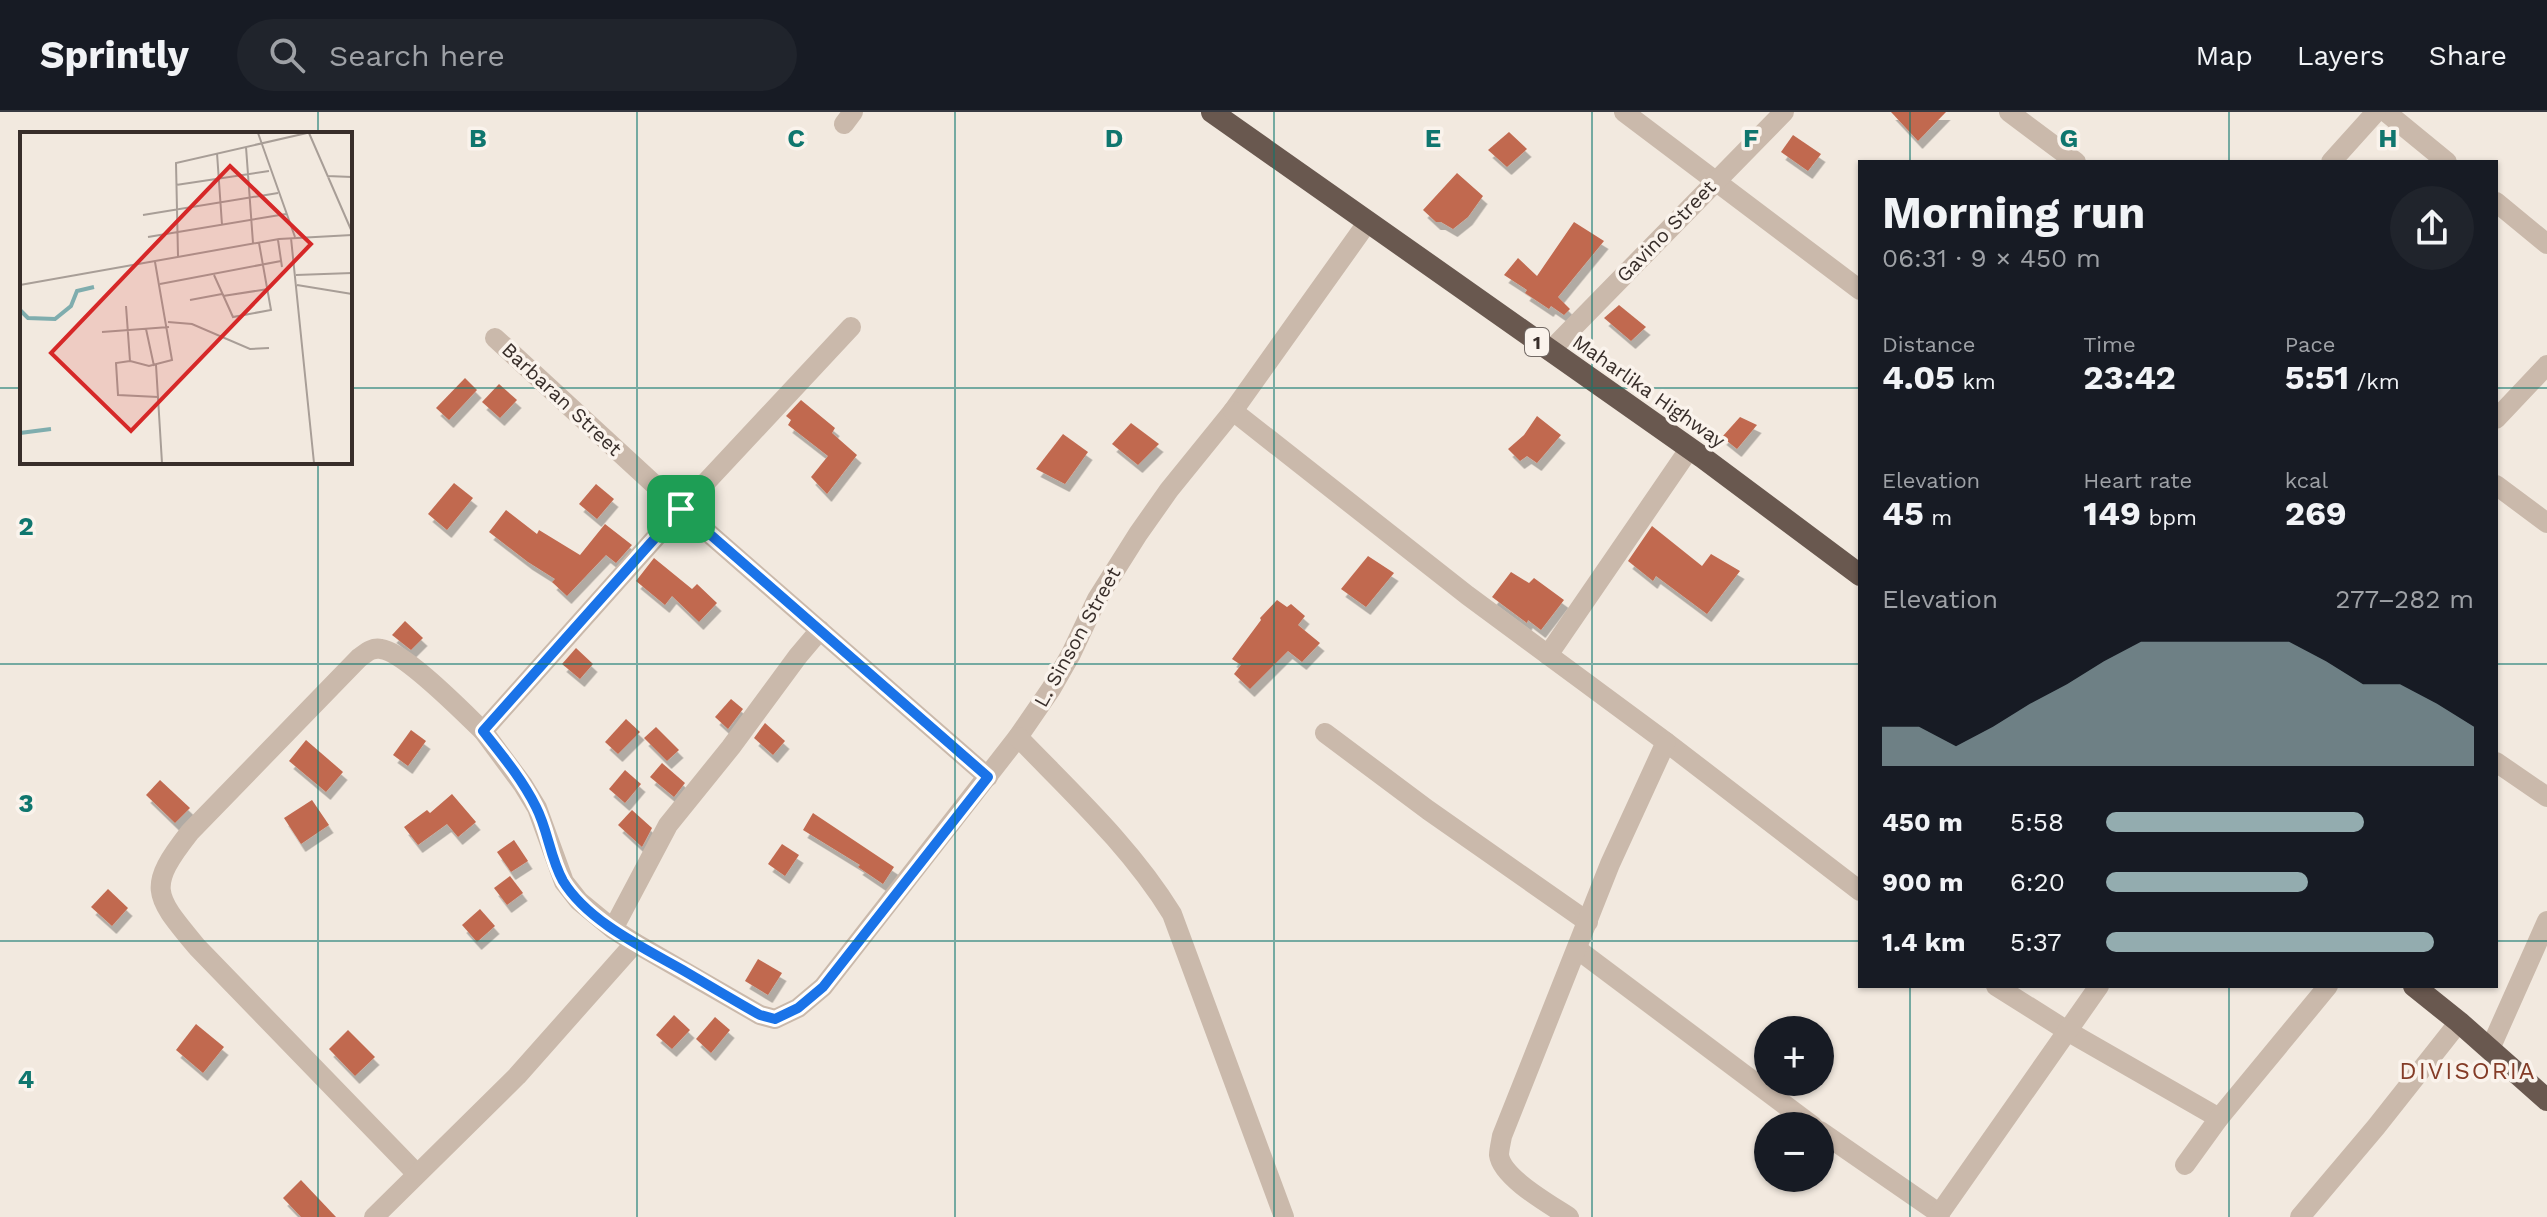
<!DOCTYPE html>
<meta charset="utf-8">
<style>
body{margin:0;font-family:"Work Sans",sans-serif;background:#20242c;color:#f1f3f6;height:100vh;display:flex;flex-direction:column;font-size:30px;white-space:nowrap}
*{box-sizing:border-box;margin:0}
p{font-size:26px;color:#9ea1a6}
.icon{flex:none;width:44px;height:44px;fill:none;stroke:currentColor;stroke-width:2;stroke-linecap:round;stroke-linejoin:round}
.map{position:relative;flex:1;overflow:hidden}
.panel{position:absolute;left:1858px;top:48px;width:640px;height:828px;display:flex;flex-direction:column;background:#171b24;border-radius:0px;box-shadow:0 2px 6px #0004}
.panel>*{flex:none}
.controls{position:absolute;left:1754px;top:904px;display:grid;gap:16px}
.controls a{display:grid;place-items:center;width:80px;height:80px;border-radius:50%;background:#171b24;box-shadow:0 2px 6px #0004;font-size:40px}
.pin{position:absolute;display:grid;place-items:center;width:68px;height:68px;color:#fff;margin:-34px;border-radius:16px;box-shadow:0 4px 12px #0006}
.round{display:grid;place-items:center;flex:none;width:84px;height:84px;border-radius:42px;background:#20242c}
.headline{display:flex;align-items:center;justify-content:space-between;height:136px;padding:0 24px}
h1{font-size:44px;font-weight:700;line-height:60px}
.figures{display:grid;grid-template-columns:repeat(3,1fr);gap:12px;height:136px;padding:8px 24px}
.figures div{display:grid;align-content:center}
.figures b{font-size:34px;font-weight:700}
.figures small{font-size:22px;font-weight:400}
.figures p{font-size:22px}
.chart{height:224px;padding:16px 24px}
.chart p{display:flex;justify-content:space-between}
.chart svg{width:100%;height:144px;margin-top:8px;fill:#93acaf;opacity:.7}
ul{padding:0 24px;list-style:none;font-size:26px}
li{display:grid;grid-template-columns:128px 96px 1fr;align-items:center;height:60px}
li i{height:20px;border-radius:10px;background:#93acaf}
header{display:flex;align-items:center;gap:48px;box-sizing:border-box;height:112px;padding:0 40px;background:#171b24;border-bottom:2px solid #363941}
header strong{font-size:38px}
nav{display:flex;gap:44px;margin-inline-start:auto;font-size:28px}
.search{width:560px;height:72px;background:#20242c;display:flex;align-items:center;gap:20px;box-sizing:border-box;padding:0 28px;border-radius:44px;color:#9ea1a6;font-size:30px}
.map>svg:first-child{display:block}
.building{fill:#c1694f;filter:url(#shadow)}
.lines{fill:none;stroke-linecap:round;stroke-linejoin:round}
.minor{stroke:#cab9ab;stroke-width:20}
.trunk{stroke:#69584f;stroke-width:22}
.route-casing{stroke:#fff;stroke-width:16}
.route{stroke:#1a73e8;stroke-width:10}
.grid{fill:none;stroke:#0f766e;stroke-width:2;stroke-opacity:0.55}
.labels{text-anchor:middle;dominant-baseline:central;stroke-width:7;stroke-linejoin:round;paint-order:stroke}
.shield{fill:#faf3ec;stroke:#726964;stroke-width:2}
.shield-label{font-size:18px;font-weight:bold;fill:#382e2a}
.street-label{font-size:20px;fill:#382e2a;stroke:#faf3ec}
.quarter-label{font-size:24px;letter-spacing:2px;fill:#843c27;stroke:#faf3ec}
.inset-river{fill:none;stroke:#7fadae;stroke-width:4}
.inset-road{fill:none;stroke:#a89e97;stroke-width:2}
.view{fill:#d62828;fill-opacity:0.15;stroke:#d62828;stroke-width:4}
.inset-edge{fill:none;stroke:#382e2a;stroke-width:4}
.grid-label{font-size:26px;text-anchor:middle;font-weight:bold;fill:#0f766e;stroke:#faf3ec;stroke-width:7;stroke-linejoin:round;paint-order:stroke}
</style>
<header>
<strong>Sprintly</strong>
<div class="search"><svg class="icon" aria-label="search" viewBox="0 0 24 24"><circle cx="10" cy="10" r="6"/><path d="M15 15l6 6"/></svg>Search here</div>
<nav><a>Map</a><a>Layers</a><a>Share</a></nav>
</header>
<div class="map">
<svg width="2547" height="1105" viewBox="0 0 2547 1105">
<defs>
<filter id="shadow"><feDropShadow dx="4.5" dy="8" stdDeviation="0" flood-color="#0004"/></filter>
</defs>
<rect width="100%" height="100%" fill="#f2e9df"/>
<g class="building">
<path d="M1891 0H1946L1918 29Z"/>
<path d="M1509 20 1527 37 1507 55 1488 38Z"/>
<path d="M1793 23 1821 42 1808 59 1781 40Z"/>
<path d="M1457 61 1483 84 1468 105 1453 117 1441 110H1436L1423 98Z"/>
<path d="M1574 110 1604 129 1558 185 1570 197 1564 203 1551 194 1549 197 1525 181 1527 178 1504 163 1518 146 1537 164Z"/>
<path d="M1619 193 1646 215 1631 229 1604 206Z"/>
<path d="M465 266 477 278 449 308 436 296Z"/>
<path d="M499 272 517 288 500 306 482 290Z"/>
<path d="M801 288 835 316 832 321 857 343 827 382 811 365 828 344 788 313 791 308 786 304Z"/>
<path d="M1537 304 1561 323 1537 351 1527 344 1520 349 1508 337 1524 323Z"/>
<path d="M1740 305 1757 313 1737 337 1722 325Z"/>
<path d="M1131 311 1159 332 1138 353 1112 332Z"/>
<path d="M1063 322 1088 340 1065 372 1036 357Z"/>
<path d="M454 371 473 386 447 418 428 402Z"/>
<path d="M596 372 614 387 597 407 579 392Z"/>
<path d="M506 398 537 422 539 418 580 443 605 412 632 433 616 451 606 443 567 484 552 470 555 467 528 450 489 420Z"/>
<path d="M1652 414 1702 454 1711 442 1740 459 1707 502 1656 464 1653 469 1628 449Z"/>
<path d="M1368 444 1394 461 1366 495 1341 477Z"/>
<path d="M654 446 692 477 697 472 717 491 699 510 672 484 665 493 636 469Z"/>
<path d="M1511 460 1529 471 1534 466 1564 488 1541 518 1528 508 1527 511 1492 485Z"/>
<path d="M1277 488 1287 495 1291 492 1305 504 1298 513 1320 531 1302 550 1288 539 1250 577 1234 562 1241 553 1232 547 1261 508 1260 506Z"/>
<path d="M405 509 423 526 411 538 392 523Z"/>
<path d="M576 536 593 552 580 567 562 552Z"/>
<path d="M731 587 743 597 728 617 715 605Z"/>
<path d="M626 607 640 620 618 642 605 630Z"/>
<path d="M765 611 785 629 773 643 754 626Z"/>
<path d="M656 615 679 638 667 649 644 626Z"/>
<path d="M411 618 426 629 408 654 393 643Z"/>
<path d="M306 628 343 660 326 680 289 649Z"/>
<path d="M662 651 685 671 674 685 650 665Z"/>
<path d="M625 658 641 672 625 691 609 677Z"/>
<path d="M160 668 190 696 175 711 146 683Z"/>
<path d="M452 682 476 710 458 725 447 712 418 733 404 715 427 698 430 701Z"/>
<path d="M312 688 329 713 301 732 284 706Z"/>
<path d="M632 698 652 716 642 735 618 713Z"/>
<path d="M813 701 894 755 883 772 858 755 860 753 803 718Z"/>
<path d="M514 728 528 749 511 760 497 740Z"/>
<path d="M782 732 799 743 785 764 768 752Z"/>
<path d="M510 764 523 781 507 793 494 776Z"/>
<path d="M108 777 128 796 112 814 91 795Z"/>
<path d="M480 797 495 814 477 830 462 813Z"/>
<path d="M758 847 782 861 768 883 745 869Z"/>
<path d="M674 903 690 918 672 937 656 923Z"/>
<path d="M715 905 730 918 711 941 696 927Z"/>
<path d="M196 912 224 935 203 961 176 938Z"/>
<path d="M348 918 375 945 355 964 329 937Z"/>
<path d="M301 1068 336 1105H301L283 1086Z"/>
</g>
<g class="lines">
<g class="minor">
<path d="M1624 0 1860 178"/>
<path d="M2009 0 2076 50"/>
<path d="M2386 0 2447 50"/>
<path d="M844 12 853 0"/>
<path d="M2331 50 2376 0"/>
<path d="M2496 90 2547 132"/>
<path d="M851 215 681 397 483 619 523 673 537 696 564 770 579 789 613 817 635 831 760 903 775 907 798 896 823 875 1018 625 1051 577 1071 542 1097 487 1138 422 1169 378 1233 299 1367 111"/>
<path d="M495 226 681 397 988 665"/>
<path d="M1550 239 1784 0"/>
<path d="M1233 299 1467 483 1666 630 1860 779"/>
<path d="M2496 307 2547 253"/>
<path d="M2496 373 2547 411"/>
<path d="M1548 543 1690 336"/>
<path d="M1325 621 1428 698 1588 810"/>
<path d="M1018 625C1072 681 1131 735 1172 802L1284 1105"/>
<path d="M2496 650 2547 685"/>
<path d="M613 817 668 713 731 635 798 544 820 518"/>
<path d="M1577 837 1813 1014"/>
<path d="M1996 874 2069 920 2219 1006"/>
<path d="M2490 937 2547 809"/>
<path d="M1820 1019 1940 1102"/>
<path d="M2185 1053 2219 1006 2328 874"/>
<path d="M416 1061 197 835C154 783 146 776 190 720L359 546C366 541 372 535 381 537 405 540 464 601 483 619"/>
<path d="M374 1105 517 964 635 831"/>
<path d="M1569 1105C1551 1093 1502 1066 1499 1043 1499 1038 1501 1030 1502 1024L1610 752 1666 630"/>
<path d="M1937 1105 2099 874"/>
<path d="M2300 1105 2376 1015 2459 910"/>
</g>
<g class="trunk">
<path d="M1212 0 1702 345 1860 463"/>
<path d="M2414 874 2459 910 2547 988"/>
</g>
</g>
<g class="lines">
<g class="route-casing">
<path id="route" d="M681 397 988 665 823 875 798 896 775 907 760 903C735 889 710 874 686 860 646 837 588 810 563 769 550 746 548 718 536 695 522 667 502 643 483 619Z"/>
</g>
<use href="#route" class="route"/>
</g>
<path class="grid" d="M318 0V22M637 0V1105M955 0V1105M1274 0V1105M1592 0V1105M1910 0V50M2229 0V50M0 276H22M350 276H1860M2496 276H2547M318 350V1105M0 552H1860M2496 552H2547M0 829H1860M2496 829H2547M1910 874V1105M2229 874V1105"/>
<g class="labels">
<rect class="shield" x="1525" y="216" width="24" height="28" rx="6"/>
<g class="shield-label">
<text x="1537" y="230">1</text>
</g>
<g class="street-label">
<text transform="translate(1666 119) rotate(-46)">Gavino Street</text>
<text transform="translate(1649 279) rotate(35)">Maharlika Highway</text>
<text transform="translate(562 287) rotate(43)">Barbaran Street</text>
<text transform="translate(1077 525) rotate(-61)">L. Sinson Street</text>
</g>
<g class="quarter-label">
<text x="2468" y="959">DIVISORIA</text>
</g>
</g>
<g transform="translate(20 20)">
<rect width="332" height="332" fill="#f2e9df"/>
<path class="inset-river" d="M0 178 8 186 35 187 51 174 57 159 74 155M0 301 31 297"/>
<path class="inset-road" d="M238 1 275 105M289 1 332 100M226 15 233 111M197 21 202 93M307 44 332 45M156 53 249 39M123 83 258 61M128 105 266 82M271 106 294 331M258 108 262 135M158 124 156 31 287 1M194 143 213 185 251 178 239 111M276 143 332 141M140 152 261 129M0 153 259 107 332 103M277 153 332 162M203 164 248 157M170 168 202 162M106 174 110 229 129 234 152 228 135 130M148 190 172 192 230 217 249 216M126 197 134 234M82 200 149 195M110 229 96 231 98 263 138 265M136 233 142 331"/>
<path class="view" d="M210 34 291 112 111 299 31 221Z"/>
<rect width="332" height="332" class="inset-edge"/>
</g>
<g class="grid-label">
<text x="478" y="35">B</text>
<text x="796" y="35">C</text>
<text x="1114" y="35">D</text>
<text x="1433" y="35">E</text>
<text x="1751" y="35">F</text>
<text x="2069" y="35">G</text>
<text x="2388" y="35">H</text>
<text x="26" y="423">2</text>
<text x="26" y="700">3</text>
<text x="26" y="976">4</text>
</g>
</svg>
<div class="controls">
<a>+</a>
<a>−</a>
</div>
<div class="pin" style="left:681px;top:397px;background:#1e9e55"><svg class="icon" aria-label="arrive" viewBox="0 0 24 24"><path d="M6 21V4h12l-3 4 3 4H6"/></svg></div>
<section class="panel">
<div class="headline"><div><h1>Morning run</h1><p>06:31 · 9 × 450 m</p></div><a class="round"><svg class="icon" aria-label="share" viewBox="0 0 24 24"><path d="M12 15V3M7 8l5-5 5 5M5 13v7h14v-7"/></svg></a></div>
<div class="figures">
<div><p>Distance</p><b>4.05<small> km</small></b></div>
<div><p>Time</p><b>23:42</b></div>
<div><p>Pace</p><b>5:51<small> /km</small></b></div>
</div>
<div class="figures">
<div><p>Elevation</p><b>45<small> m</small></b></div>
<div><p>Heart rate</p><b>149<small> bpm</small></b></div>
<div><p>kcal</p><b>269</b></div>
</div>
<div class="chart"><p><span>Elevation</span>277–282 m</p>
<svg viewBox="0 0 160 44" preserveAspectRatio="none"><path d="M0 44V32L10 32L20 38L30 32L40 25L50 19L60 12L70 6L80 6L90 6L100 6L110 6L120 12L130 19L140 19L150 25L160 32V44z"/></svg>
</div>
<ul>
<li><b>450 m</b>5:58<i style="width:70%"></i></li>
<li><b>900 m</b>6:20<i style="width:55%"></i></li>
<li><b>1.4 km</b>5:37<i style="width:89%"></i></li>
</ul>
</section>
</div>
